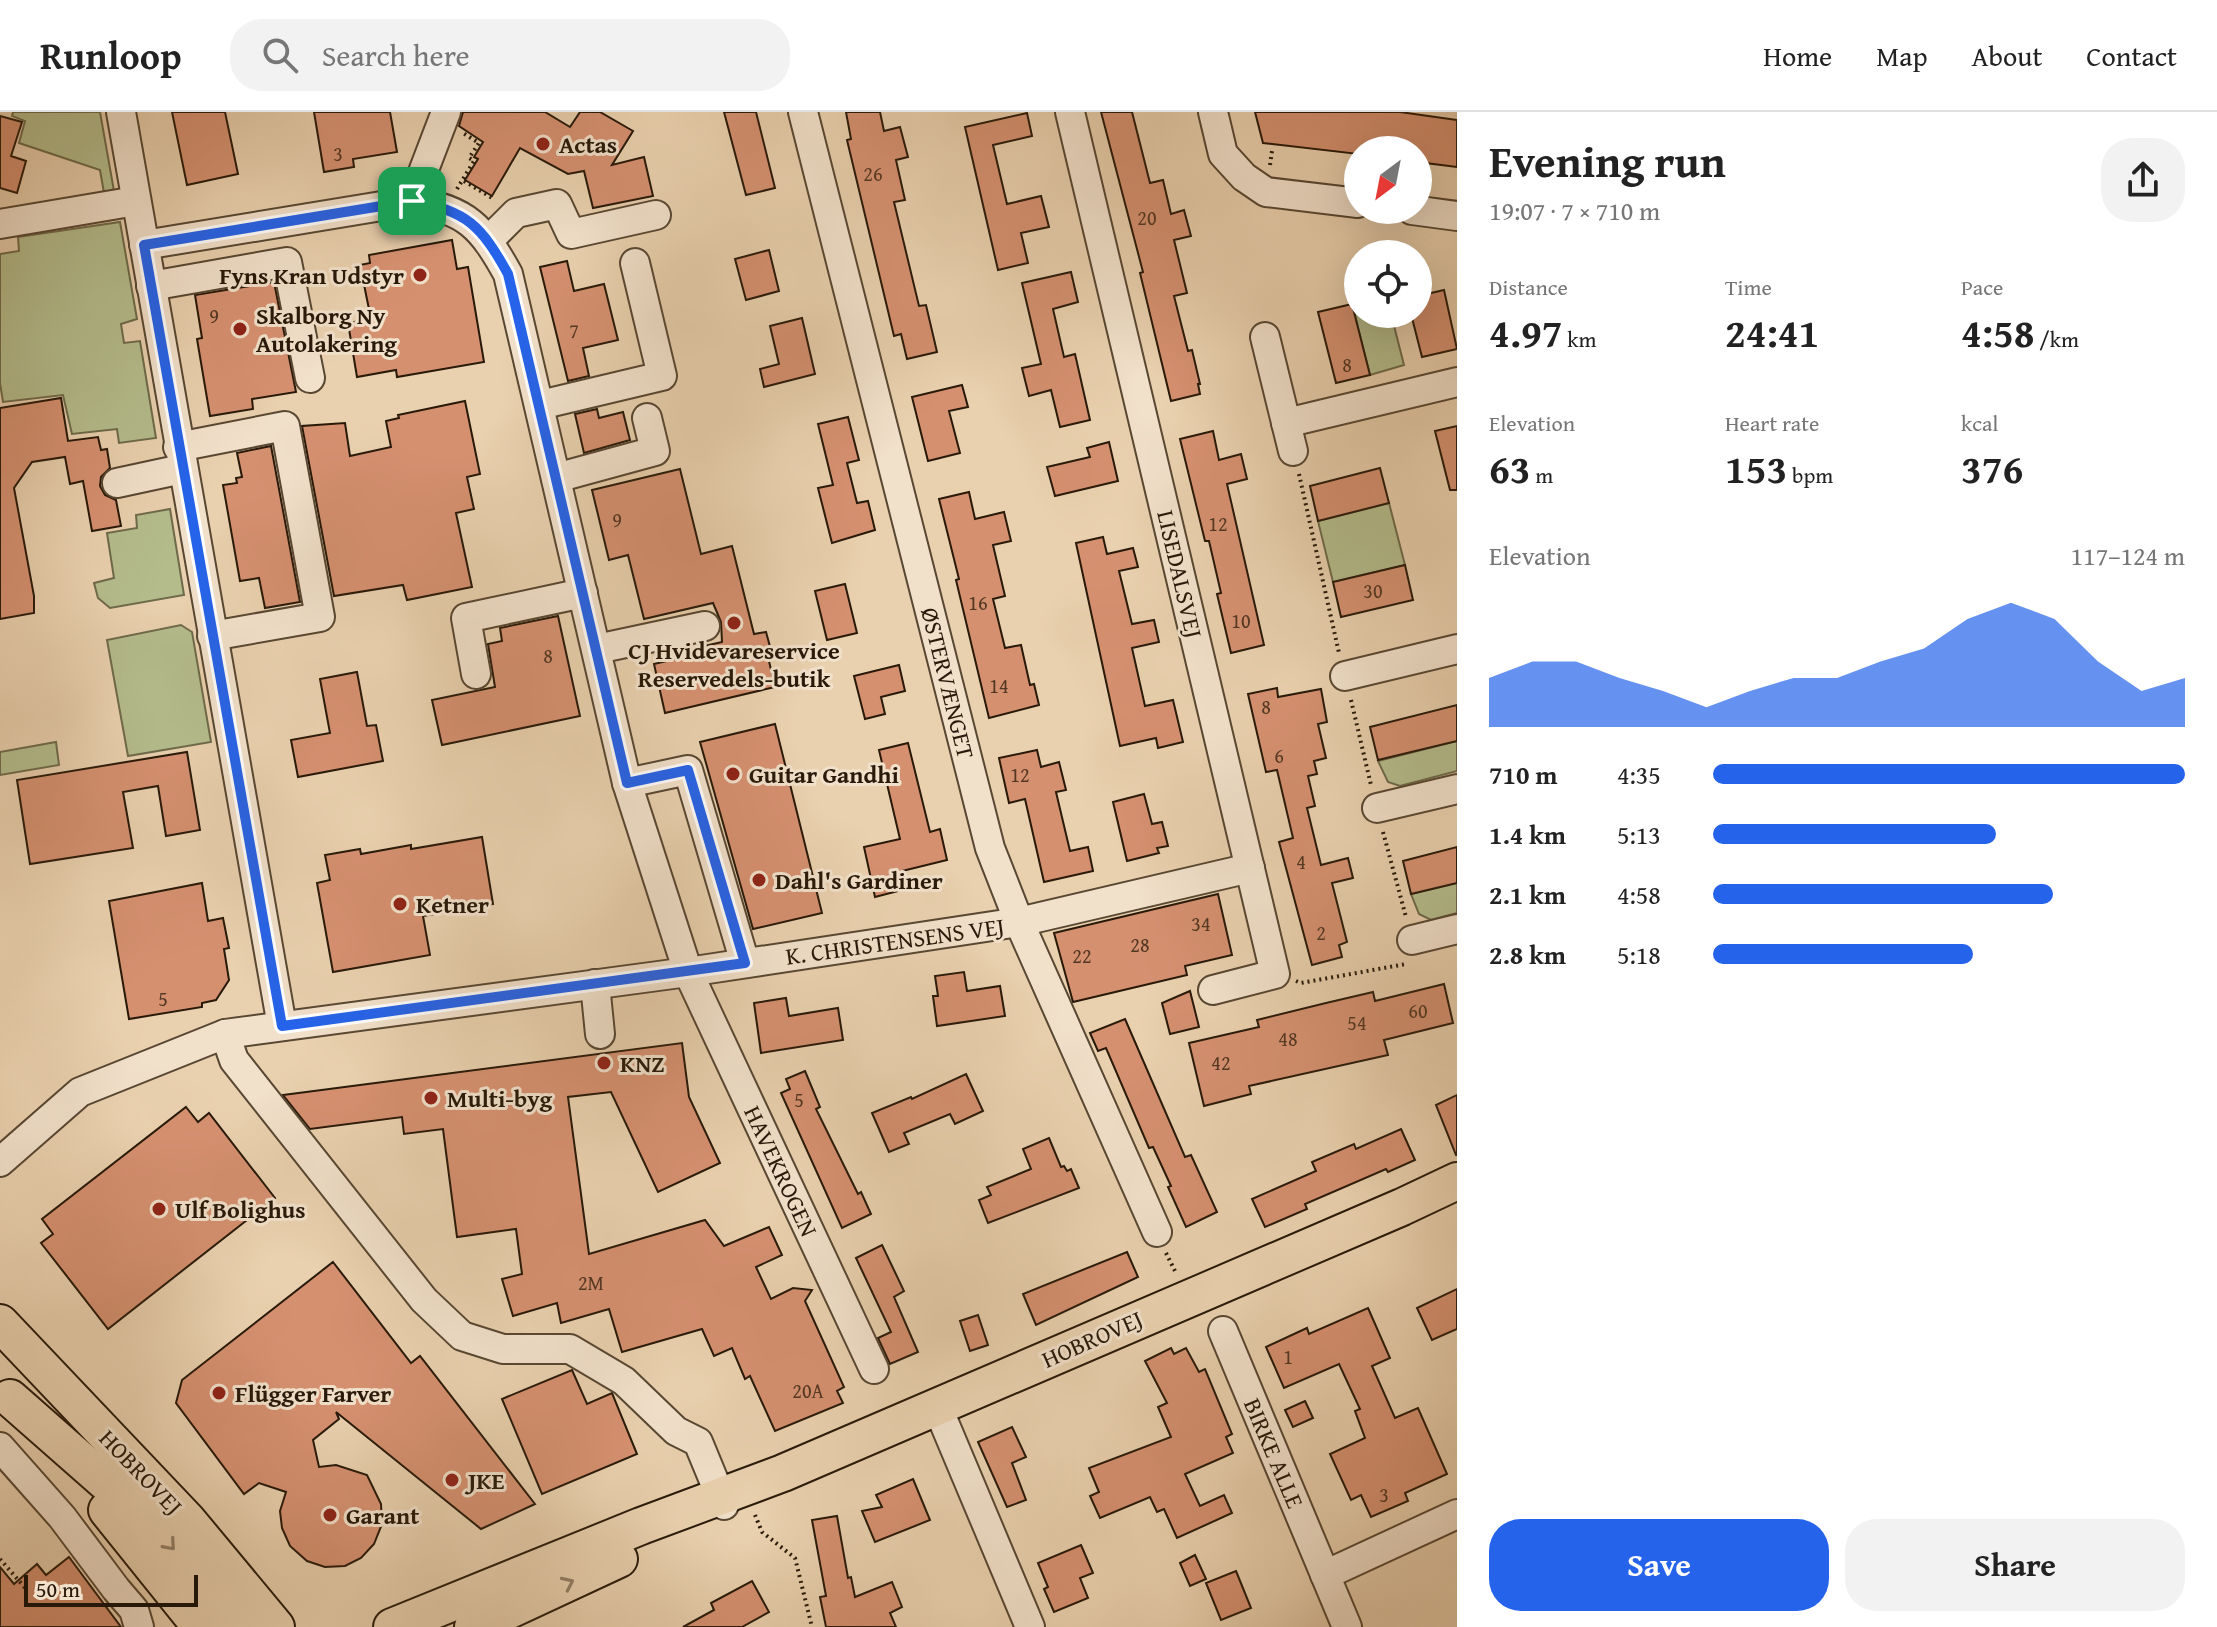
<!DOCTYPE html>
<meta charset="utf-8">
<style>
body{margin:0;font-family:"Gentium Book Plus",serif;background:#f2f2f2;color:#222;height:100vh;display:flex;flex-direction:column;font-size:30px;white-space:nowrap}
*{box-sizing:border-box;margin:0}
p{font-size:26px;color:#767676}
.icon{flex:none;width:44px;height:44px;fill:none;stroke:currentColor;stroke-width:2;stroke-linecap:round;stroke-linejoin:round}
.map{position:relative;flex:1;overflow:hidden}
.drawer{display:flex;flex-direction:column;background:#fff;width:760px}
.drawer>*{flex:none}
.needle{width:52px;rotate:212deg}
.buttons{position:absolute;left:1344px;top:24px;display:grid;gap:16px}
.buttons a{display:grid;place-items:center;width:88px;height:88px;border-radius:50%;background:#fff;box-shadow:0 8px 32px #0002;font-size:40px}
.scale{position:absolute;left:24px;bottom:20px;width:174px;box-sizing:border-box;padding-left:8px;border:4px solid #281909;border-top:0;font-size:22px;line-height:28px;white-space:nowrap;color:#281909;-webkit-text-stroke:6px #f1e0ca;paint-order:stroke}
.pin{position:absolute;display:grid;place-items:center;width:68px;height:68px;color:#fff;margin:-34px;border-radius:16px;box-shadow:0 4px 12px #0006}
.round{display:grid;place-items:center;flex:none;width:84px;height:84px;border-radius:32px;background:#f2f2f2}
.headline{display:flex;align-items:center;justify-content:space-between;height:136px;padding:0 32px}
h1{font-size:44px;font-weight:600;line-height:60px}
.figures{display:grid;grid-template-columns:repeat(3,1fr);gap:12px;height:136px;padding:8px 32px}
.figures div{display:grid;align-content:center}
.figures b{font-size:40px;font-weight:600}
.figures small{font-size:22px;font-weight:400}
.figures p{font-size:22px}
.chart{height:224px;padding:16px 32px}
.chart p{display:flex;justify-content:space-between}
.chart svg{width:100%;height:144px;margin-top:8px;fill:#2563eb;opacity:.7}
.cta{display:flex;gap:16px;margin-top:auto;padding:16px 32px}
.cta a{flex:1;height:92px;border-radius:32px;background:#2563eb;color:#fff;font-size:32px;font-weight:600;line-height:92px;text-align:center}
.cta a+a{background:#f2f2f2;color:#222}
ul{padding:0 32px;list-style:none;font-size:26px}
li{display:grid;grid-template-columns:128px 96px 1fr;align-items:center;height:60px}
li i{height:20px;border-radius:10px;background:#2563eb}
header{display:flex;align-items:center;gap:48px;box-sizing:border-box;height:112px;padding:0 40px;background:#fff;border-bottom:2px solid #e0e0e0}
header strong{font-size:38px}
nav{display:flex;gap:44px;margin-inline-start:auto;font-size:28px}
.search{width:560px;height:72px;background:#f2f2f2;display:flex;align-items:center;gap:20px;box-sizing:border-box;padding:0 28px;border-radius:32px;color:#767676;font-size:30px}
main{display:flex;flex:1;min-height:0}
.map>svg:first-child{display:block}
.green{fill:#b4bc8c;stroke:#6e6a4a;stroke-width:2}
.building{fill:#d59070;stroke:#281909;stroke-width:2}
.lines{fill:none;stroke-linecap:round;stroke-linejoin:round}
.minor-casing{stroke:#584732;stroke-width:32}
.major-casing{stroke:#281909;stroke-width:40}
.path{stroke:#281909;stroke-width:4;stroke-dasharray:2 4;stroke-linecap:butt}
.minor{stroke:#f1e0ca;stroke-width:28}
.major{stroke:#e9d0ae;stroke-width:36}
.oneway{stroke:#927e64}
.route-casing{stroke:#fff;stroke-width:16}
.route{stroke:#2563eb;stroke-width:10}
.poi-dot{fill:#8f2418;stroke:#f1e0ca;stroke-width:3}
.labels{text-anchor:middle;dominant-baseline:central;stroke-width:6;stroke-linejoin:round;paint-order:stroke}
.number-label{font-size:20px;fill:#533723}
.poi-label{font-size:24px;font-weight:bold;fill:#281909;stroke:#f1e0ca;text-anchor:start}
.street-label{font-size:24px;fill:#281909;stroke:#f1e0ca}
</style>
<header>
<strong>Runloop</strong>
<div class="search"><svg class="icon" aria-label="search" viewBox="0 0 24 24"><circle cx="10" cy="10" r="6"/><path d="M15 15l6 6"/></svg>Search here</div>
<nav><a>Home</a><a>Map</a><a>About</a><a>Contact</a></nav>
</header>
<main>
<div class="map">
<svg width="1457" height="1515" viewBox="0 0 1457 1515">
<rect width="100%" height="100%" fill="#e9d0ae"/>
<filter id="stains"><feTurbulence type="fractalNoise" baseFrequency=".0025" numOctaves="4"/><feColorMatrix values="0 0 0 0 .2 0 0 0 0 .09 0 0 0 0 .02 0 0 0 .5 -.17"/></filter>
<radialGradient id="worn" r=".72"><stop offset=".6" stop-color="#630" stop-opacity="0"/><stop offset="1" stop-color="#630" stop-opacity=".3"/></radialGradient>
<g class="green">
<path d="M13 0H100L114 79 104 81 100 58 19 31 25 9 12 4Z"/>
<path d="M120 110 137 207 121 212 124 231 140 229 156 326 119 331 117 317 72 322 63 283 3 290 0 271V142L19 139 18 125Z"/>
<path d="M1358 190V202H1391L1404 253 1370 263 1352 192Z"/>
<path d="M1389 391 1405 453 1333 470 1318 409Z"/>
<path d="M170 397 184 483 110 496 98 486 94 471 114 466 107 421 137 416 136 403Z"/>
<path d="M181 513 192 520 211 630 128 644 107 528Z"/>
<path d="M1457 629V659L1400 674 1388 670 1378 649Z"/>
<path d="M56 630 59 653 0 663V640Z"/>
<path d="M1457 771V801L1431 808 1419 802 1411 782Z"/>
</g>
<g class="building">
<path d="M172 0H225L238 62 187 73Z"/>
<path d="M314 0H390L397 40 353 47 354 55 324 60Z"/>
<path d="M463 0H545L570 15 580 0H600L633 19 612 53 644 45 653 84 593 96 584 59 568 62 520 36 492 84 465 68 478 47 474 45 483 30 459 14Z"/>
<path d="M724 0H756L775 76 746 83Z"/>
<path d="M846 0H880L884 19 900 15 908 45 896 48 905 88 894 90 919 194 926 193 937 240 907 247 901 222 894 224 847 28 851 27Z"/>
<path d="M1101 0H1132L1150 71 1163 68 1171 102 1184 98 1191 124 1174 128 1187 181 1174 184 1188 239 1192 238 1200 272H1198L1200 282 1171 289 1140 161 1143 160Z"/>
<path d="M1255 0H1400L1457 8V55L1418 50V38H1358V42L1263 31Z"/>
<path d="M1027 1 1032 24 993 33 1007 92 1041 84 1049 115 1021 121 1028 151 998 158 965 15Z"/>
<path d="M0 4 22 10 11 44 26 49 17 81 0 76Z"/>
<path d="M452 128 457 157 468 155 484 250 397 265 396 258 357 265 348 211 371 207 360 153 370 151 369 143Z"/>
<path d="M769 138 779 179 746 188 735 147Z"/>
<path d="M567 149 574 179 604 172 618 228 583 236 589 264 568 269 540 155Z"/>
<path d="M1071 160 1078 190 1053 197 1064 245 1075 242 1090 308 1060 315 1051 278 1029 284 1022 256 1041 252 1022 171Z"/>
<path d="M274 170 296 280 252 287 253 297 210 304 197 227 202 226 195 183Z"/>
<path d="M1444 178 1457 237 1422 245 1411 202H1418V184Z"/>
<path d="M1352 192 1370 263 1336 271 1318 200Z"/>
<path d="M802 206 815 262 764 275 760 257 779 252 770 214Z"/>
<path d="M962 273 968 295 949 299 960 341 928 349 912 285Z"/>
<path d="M61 286 68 329 98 325 101 338 107 337 110 356 101 365 100 374 105 383 116 388 121 414 92 419 83 369 70 372 65 345 32 350 14 376 34 484V501L0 507V296Z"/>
<path d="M465 289 480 362 467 365 474 397 456 401 472 475 407 488 403 473 334 484 302 314 345 311 350 344 391 335 386 309 399 306 398 303Z"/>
<path d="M597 297 599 306 623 300 630 328 584 341 575 302Z"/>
<path d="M848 305 859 348 847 351 857 391 868 389 875 418 832 431 818 376 833 373 818 312Z"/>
<path d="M1457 314V378H1450L1435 319Z"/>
<path d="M1213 319 1219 348 1241 342 1247 367 1227 372 1264 533 1231 541 1217 482 1221 481 1209 429H1205L1180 327Z"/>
<path d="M1109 330 1118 369 1055 384 1047 355 1090 345 1087 336Z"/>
<path d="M271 334 300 490 265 496 259 466 240 469 223 373 237 371 236 366 242 365 237 341Z"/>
<path d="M1380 356 1389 391 1318 409 1310 374Z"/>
<path d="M680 357 701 442 732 434 754 522 766 520 772 542 769 549 775 575 665 601 654 552 700 541 705 534 722 530 721 510 713 491 644 507 628 443 609 448 592 378Z"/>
<path d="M969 380 975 407 1004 400 1011 429 993 433 1005 484 993 487 1005 536 1021 533 1030 573 1034 572 1039 593 989 606 956 468 959 467 939 387Z"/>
<path d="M1103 425 1107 442 1133 436 1138 455 1119 459 1132 512 1154 508 1159 530 1132 536 1145 594 1173 588 1183 630 1158 636 1156 626 1120 634 1076 431Z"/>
<path d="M1405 453 1413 488 1341 505 1333 470Z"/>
<path d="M845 472 857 521 827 528 815 479Z"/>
<path d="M558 504 580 604 442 633 432 588 495 575 488 532 502 529 500 516Z"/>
<path d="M899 553 905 579 881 585 885 602 865 607 854 564Z"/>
<path d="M357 560 367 614 376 613 383 649 298 665 291 628 330 621 320 567Z"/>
<path d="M1277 576 1278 585 1321 577 1327 610 1318 612 1326 646 1314 649 1317 662 1308 664 1315 694 1307 696 1321 753 1348 746 1353 766 1332 771 1347 830 1339 833 1342 845 1312 853 1279 730 1293 726 1277 658 1266 660 1248 582Z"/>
<path d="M1457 593V629L1378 648 1370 615Z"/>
<path d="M775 612 822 801 753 817 700 630Z"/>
<path d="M908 631 930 720 940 717 947 748 894 761 898 779 875 785 864 735 900 727 879 638Z"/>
<path d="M1037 638 1041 655 1059 650 1066 678 1056 680 1070 739 1088 735 1093 759 1044 770 1025 687 1009 691 999 646Z"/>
<path d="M187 640 200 718 166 724 158 674 123 680 133 736 30 752 17 668Z"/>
<path d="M1144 682 1152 712 1162 710 1168 734 1157 736 1159 741 1127 749 1113 690Z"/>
<path d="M482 725 493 792 423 804 430 843 333 860 317 771 330 768 325 743 360 737 361 742 411 733V737Z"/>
<path d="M1457 735V771L1411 782 1403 749Z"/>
<path d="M202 771 208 809 223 806 229 836 224 837 229 868 216 888 202 891V895L129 907 109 789Z"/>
<path d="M1218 782 1232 843 1185 854 1187 863 1073 890 1054 821Z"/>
<path d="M964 860 967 879 1000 874 1005 904 937 914 933 884H938L935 864Z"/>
<path d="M1444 872 1453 911 1384 928 1388 943 1249 974 1251 982 1204 994 1189 931 1259 915 1257 908 1326 891 1373 880 1375 889Z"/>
<path d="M1190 879 1199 915 1170 922 1162 891Z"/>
<path d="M786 886 789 904 838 896 843 928 761 941 754 891Z"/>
<path d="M1125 907 1185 1045 1191 1043 1217 1100 1186 1115 1168 1075 1171 1074 1153 1035 1149 1036 1106 936 1098 939 1090 921Z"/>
<path d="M682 931 689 985 720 1051 658 1080 611 980 568 985 589 1142 705 1108 724 1134 769 1115 782 1143 756 1155 771 1187 793 1176 812 1178 805 1189 844 1275 837 1279 843 1291 775 1319 750 1264 745 1267 732 1236 714 1244 702 1217 622 1240 609 1197 561 1211 557 1191 513 1204 502 1167 522 1162 516 1117 457 1125 443 1017 404 1022 402 1005 310 1017 283 983Z"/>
<path d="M805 959 820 995 816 997 858 1082 861 1080 871 1102 842 1116 781 981 790 977 786 967Z"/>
<path d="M966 962 983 999 955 1012 950 1002 904 1021 909 1032 889 1040 872 1001 911 985 912 987Z"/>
<path d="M1457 983V1043H1456L1436 993Z"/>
<path d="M186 995 198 1010 209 1001 275 1086 108 1217 41 1131 53 1122 42 1107Z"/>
<path d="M1401 1017 1415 1048 1388 1060 1386 1057 1305 1092 1307 1097 1265 1115 1252 1087 1316 1059 1312 1050 1354 1032 1356 1037Z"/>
<path d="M1049 1026 1061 1055 1064 1054 1067 1059 1071 1057 1079 1076 988 1111 979 1088 991 1083 987 1075 1031 1057 1023 1037Z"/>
<path d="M882 1133 904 1179 894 1185 918 1240 890 1252 878 1226 891 1220 856 1146Z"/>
<path d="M1127 1140 1138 1165 1036 1213 1023 1182Z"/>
<path d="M333 1150 411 1251 420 1244 535 1392 481 1417 336 1300 339 1307 313 1328 319 1355 336 1353 367 1363 381 1392 382 1412 374 1432 361 1446 345 1454 325 1455 307 1449 290 1434 282 1416 280 1399 286 1380 259 1371 244 1382 176 1291 182 1268Z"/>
<path d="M1457 1177V1217L1432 1228 1417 1196Z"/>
<path d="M1368 1196 1390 1246 1372 1254 1395 1306 1418 1296 1447 1362 1405 1381 1408 1389 1371 1405 1361 1383 1351 1388 1330 1342 1365 1326 1355 1299 1360 1297 1339 1252 1284 1276 1266 1235 1307 1216 1309 1222Z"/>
<path d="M978 1203 988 1233 970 1239 960 1209Z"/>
<path d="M1171 1236 1174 1242 1186 1236 1199 1260 1205 1257 1232 1322 1226 1325 1233 1341 1185 1362 1200 1394 1224 1383 1232 1401 1177 1426 1164 1397 1157 1400 1150 1385 1100 1406 1090 1384 1099 1380 1089 1356 1171 1325 1158 1295 1167 1291 1145 1249Z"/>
<path d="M572 1258 587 1292 612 1281 637 1342 542 1382 502 1287Z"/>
<path d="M1305 1289 1313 1306 1293 1315 1285 1298Z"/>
<path d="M1012 1315 1026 1345 1012 1351 1026 1388 1007 1395 978 1330Z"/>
<path d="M913 1367 930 1408 875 1430 862 1399 882 1395 876 1383Z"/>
<path d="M837 1404 848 1466 851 1465 855 1485 892 1470 902 1495 890 1501 896 1515H826L820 1485 826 1484 812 1408Z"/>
<path d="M1081 1433 1093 1461 1080 1466 1088 1486 1054 1500 1044 1477 1048 1475 1038 1451Z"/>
<path d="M1195 1443 1206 1467 1190 1474 1180 1451Z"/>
<path d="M69 1445 121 1515H0V1455L14 1472 37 1452 46 1463Z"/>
<path d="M1236 1459 1251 1496 1221 1508 1206 1471Z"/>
<path d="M752 1469 769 1500 742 1515H683L714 1498 711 1491Z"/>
</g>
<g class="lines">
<g class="minor-casing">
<g id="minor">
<path d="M121 0 282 914"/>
<path d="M803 0 990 736 1019 810 1157 1120"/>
<path d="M1070 0 1275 862 1213 878"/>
<path d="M1213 0 1223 42 1244 65 1266 80 1358 91"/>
<path d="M412 89 446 0"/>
<path d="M1412 98 1457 104"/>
<path d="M0 112 136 89"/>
<path d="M489 128 516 101 557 92 571 122 656 103"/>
<path d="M144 133 412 89C467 98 482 115 508 162L627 671 688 860 874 1257"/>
<path d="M151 174 287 150 310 266"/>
<path d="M1265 225 1293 339"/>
<path d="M540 293 662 264 635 151"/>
<path d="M1286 311 1457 270"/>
<path d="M178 335 285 314 320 505 212 524"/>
<path d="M556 366 655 339 647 306"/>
<path d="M117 371 182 357"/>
<path d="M597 537 705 514"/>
<path d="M476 562 466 506 583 481"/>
<path d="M1345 564 1457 537"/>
<path d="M627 671 688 658 745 851"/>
<path d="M1377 696 1457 677"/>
<path d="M1412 828 1457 817"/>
<path d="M595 872 600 922"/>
<path d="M225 922 234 948 424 1188 462 1224 503 1237H570L624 1269 676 1319 698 1330 724 1393"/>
<path d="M0 1050 80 980 225 922 688 860 1019 810 1250 756"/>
<path d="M1223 1219 1347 1515"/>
<path d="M937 1294 1030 1515"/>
<path d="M0 1335 62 1405 116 1477 134 1498 139 1515"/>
<path d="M1325 1463 1457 1402"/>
</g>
</g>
<g class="major-casing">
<g id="major">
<path d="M0 1211 188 1409 276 1515"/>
<path d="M10 1286 126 1388 161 1422 240 1515"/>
<path d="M107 1398 201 1515"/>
<path d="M392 1515 641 1414 783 1361 1402 1095 1457 1069"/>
<path d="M473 1515 619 1447"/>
</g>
</g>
<g class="path">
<path d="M1270 53 1272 39"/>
<path d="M464 69 494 87"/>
<path d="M457 77 474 49 469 46 479 31 463 21"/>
<path d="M1299 362 1339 541"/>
<path d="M1351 588 1371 673"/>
<path d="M1383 720 1406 805"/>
<path d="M1296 869 1301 871 1406 852"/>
<path d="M1166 1141 1176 1161"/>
<path d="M755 1403 762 1420 795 1446 812 1515"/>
<path d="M0 1447 26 1477"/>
</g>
<use href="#minor" class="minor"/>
<use href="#major" class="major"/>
</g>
<defs><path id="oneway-chevron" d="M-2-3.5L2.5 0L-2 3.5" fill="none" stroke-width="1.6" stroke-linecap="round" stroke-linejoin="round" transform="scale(2)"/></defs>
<g class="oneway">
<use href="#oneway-chevron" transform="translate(170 1433) rotate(49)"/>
<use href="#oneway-chevron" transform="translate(568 1471) rotate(-25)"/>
</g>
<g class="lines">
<g class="route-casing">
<path id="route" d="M412 89C467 98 482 115 508 162L627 671 688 658 745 851 282 914 144 133Z"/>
</g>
<use href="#route" class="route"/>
</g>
<g class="poi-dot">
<circle cx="543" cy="32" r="8"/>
<circle cx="420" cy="163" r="8"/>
<circle cx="240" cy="217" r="8"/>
<circle cx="734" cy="511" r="8"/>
<circle cx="733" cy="662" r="8"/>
<circle cx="759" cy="768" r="8"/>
<circle cx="400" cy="792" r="8"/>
<circle cx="604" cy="951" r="8"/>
<circle cx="431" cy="986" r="8"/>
<circle cx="159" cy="1097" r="8"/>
<circle cx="219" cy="1281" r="8"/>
<circle cx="452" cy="1368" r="8"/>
<circle cx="330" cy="1403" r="8"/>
</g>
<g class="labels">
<g class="number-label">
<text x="338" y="41">3</text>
<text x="873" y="61">26</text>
<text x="1147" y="105">20</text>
<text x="214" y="203">9</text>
<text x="574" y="218">7</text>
<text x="1347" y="252">8</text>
<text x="617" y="407">9</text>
<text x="1218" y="411">12</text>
<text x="1373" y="478">30</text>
<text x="978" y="490">16</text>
<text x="1241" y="508">10</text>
<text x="548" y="543">8</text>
<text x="999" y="573">14</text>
<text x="1266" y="594">8</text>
<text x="1279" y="643">6</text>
<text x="1020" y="662">12</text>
<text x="1301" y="749">4</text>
<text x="1201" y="811">34</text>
<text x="1321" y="820">2</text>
<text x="1140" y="832">28</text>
<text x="1082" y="843">22</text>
<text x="163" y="886">5</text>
<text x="1418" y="898">60</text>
<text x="1357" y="910">54</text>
<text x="1288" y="926">48</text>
<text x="1221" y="950">42</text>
<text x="799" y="987">5</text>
<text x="591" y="1170">2M</text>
<text x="1288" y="1244">1</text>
<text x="808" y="1278">20A</text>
<text x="1384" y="1382">3</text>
</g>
<g class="poi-label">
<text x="559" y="32">Actas</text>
<text x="404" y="163" text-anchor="end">Fyns Kran Udstyr</text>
<text x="256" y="203">Skalborg Ny<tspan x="256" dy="28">Autolakering</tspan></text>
<text x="734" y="538" text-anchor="middle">CJ Hvidevareservice<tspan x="734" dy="28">Reservedels-butik</tspan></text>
<text x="749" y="662">Guitar Gandhi</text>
<text x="775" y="768">Dahl's Gardiner</text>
<text x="416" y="792">Ketner</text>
<text x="620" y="951">KNZ</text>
<text x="447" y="986">Multi-byg</text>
<text x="175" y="1097">Ulf Bolighus</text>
<text x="235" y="1281">Flügger Farver</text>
<text x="468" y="1368">JKE</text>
<text x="346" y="1403">Garant</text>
</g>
<g class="street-label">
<text transform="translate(1180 462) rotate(77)">LISEDALSVEJ</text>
<text transform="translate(948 571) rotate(76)">ØSTERVÆNGET</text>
<text transform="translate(895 829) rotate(-8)">K. CHRISTENSENS VEJ</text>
<text transform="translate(781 1059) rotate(65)">HAVEKROGEN</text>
<text transform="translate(1092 1227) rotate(-24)">HOBROVEJ</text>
<text transform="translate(1274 1341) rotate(67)">BIRKE ALLE</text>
<text transform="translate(141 1360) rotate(46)">HOBROVEJ</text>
</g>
</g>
<rect width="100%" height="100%" filter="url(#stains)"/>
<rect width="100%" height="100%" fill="url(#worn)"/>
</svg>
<div class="buttons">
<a><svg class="needle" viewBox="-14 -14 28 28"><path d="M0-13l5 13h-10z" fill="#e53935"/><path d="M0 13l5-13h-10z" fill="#767676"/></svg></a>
<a><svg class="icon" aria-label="locate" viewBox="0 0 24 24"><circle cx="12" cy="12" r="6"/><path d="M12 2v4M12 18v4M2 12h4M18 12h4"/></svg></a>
</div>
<div class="scale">50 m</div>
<div class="pin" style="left:412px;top:89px;background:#1e9e55"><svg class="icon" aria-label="arrive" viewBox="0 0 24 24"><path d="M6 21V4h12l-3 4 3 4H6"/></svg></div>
</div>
<section class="drawer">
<div class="headline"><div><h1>Evening run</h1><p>19:07 · 7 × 710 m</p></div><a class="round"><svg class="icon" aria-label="share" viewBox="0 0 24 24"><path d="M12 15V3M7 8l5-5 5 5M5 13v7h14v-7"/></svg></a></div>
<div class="figures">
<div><p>Distance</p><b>4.97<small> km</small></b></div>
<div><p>Time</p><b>24:41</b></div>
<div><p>Pace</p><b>4:58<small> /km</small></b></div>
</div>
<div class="figures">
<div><p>Elevation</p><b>63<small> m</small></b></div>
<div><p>Heart rate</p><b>153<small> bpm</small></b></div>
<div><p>kcal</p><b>376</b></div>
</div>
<div class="chart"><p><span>Elevation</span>117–124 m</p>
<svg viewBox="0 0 160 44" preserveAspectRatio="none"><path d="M0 44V29L10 24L20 24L30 29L40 33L50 38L60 33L70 29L80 29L90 24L100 20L110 11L120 6L130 11L140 24L150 33L160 29V44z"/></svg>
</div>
<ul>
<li><b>710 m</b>4:35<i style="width:100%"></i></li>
<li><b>1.4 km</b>5:13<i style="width:60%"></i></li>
<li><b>2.1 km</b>4:58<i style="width:72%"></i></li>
<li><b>2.8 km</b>5:18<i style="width:55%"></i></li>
</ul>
<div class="cta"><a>Save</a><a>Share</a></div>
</section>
</main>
